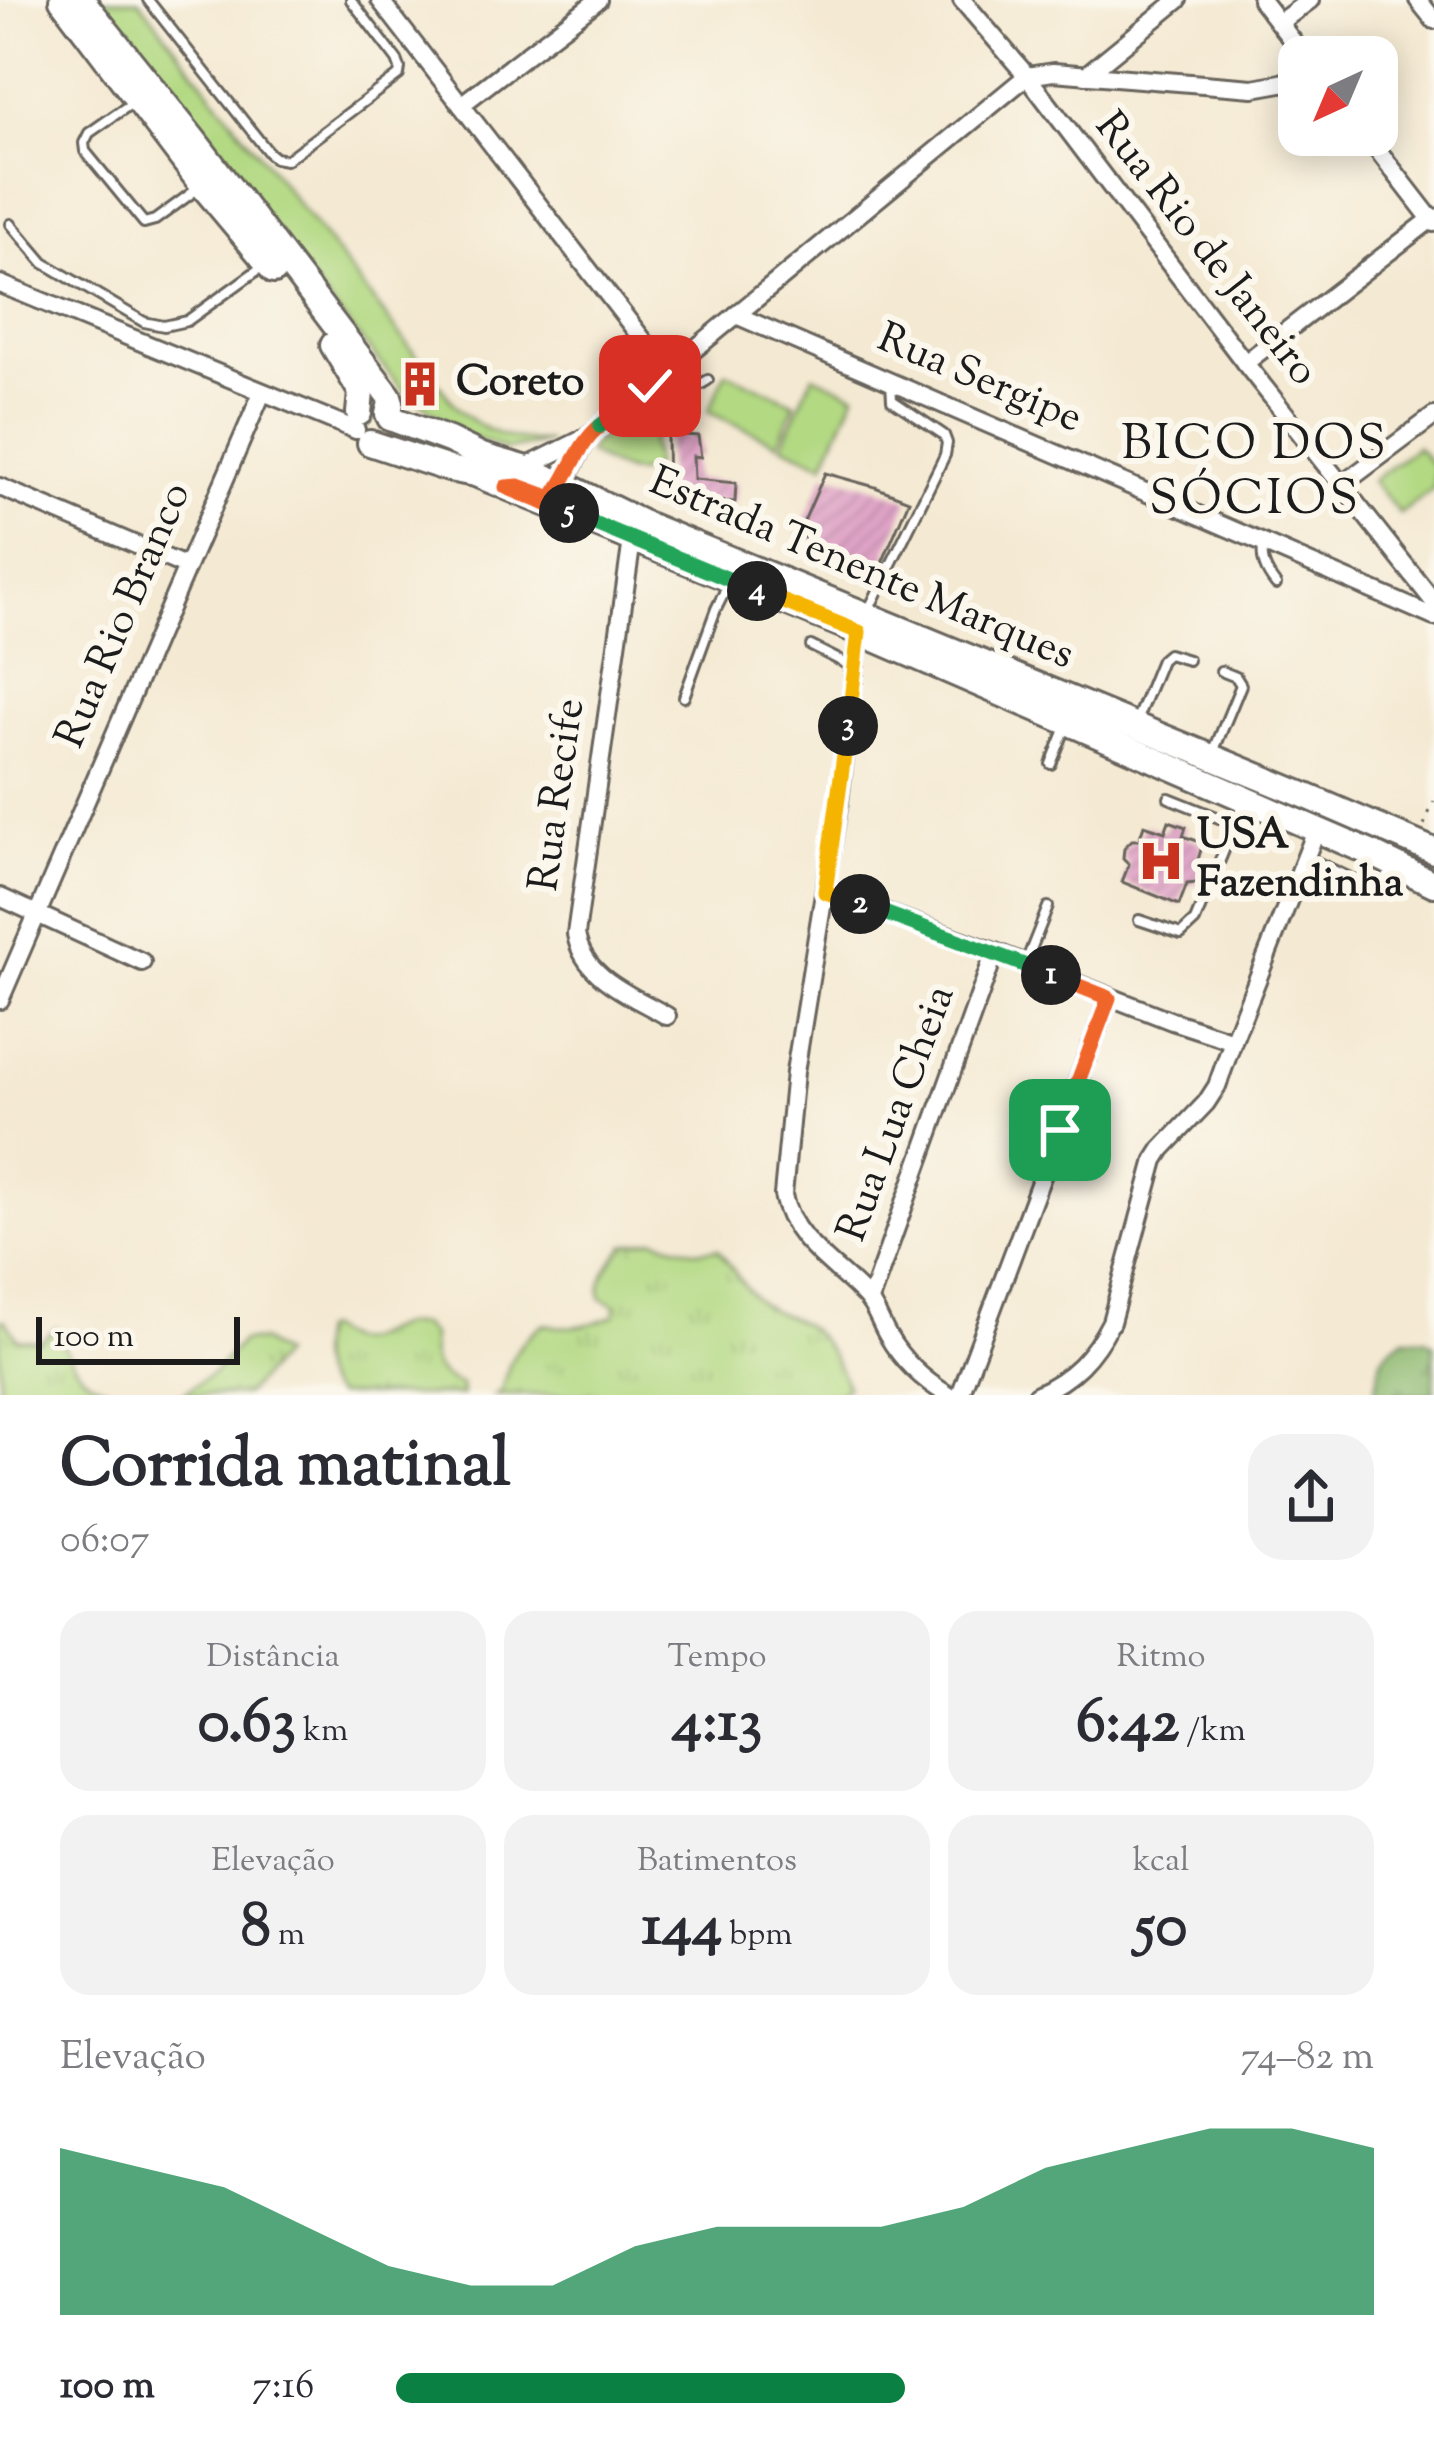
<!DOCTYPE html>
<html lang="pt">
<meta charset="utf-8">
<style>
body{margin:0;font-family:"Sorts Mill Goudy",serif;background:#f2f2f3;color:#2b2b33;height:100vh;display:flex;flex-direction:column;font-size:45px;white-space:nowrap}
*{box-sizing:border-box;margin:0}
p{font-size:39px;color:#7c7c81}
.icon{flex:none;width:66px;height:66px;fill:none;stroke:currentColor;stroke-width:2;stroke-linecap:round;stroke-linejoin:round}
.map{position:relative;height:1395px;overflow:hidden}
.panel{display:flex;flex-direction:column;background:#fff;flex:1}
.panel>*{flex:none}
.needle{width:78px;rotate:224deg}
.fabs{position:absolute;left:1278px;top:36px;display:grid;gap:24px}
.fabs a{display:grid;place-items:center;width:120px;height:120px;border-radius:24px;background:#fff;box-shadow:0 6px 30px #0003;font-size:60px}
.scale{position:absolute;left:36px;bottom:30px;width:204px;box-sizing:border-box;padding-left:12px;border:6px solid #1c1c1c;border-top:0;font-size:33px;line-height:42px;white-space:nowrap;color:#1c1c1c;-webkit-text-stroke:9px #fbf7ec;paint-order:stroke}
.pin{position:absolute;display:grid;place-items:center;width:102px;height:102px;color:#fff;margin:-51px;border-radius:24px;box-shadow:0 6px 18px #0006}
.km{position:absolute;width:60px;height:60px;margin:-30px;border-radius:50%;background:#222;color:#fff;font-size:33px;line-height:60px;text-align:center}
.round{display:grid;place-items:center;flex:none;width:126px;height:126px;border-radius:36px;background:#f2f2f3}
.summary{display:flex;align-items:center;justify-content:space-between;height:204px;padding:0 60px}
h1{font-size:66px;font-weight:700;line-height:90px}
.figures{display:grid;grid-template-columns:repeat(3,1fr);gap:18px;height:204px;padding:12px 60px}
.figures div{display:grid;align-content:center;border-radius:30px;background:#f2f2f3;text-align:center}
.figures b{font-size:60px;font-weight:700}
.figures small{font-size:33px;font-weight:400}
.figures p{font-size:33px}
.chart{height:336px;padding:24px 60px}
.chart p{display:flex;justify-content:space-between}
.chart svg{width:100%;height:216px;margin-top:12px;fill:#0b8043;opacity:.7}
ul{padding:0 60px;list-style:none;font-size:39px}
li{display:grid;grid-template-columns:192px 144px 1fr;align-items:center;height:90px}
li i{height:30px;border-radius:15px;background:#0b8043}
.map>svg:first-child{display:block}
.grass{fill:url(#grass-tufts);stroke:#687a50;stroke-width:3}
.forest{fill:url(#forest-firs);stroke:#556a46;stroke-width:3}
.green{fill:#b3d983;stroke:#687a50;stroke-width:3}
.building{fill:url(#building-hatch)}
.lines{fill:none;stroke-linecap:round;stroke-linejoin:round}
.lane-casing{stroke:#68645c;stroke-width:14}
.street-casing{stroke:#68645c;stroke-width:22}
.primary-casing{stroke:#68645c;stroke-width:30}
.path{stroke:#68645c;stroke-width:3;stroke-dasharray:3 9;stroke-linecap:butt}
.lane{stroke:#fff;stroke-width:8}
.street{stroke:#fff;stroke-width:16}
.primary{stroke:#fff;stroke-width:24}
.split-1-casing{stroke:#fff;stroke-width:24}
.split-2-casing{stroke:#fff;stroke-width:24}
.split-3-casing{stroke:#fff;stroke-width:24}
.split-4-casing{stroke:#fff;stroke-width:24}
.split-5-casing{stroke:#fff;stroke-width:24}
.split-6-casing{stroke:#fff;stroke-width:24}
.split-7-casing{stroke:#fff;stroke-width:24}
.split-1{stroke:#f0652b;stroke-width:15}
.split-2{stroke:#22a559;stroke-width:15}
.split-3{stroke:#f5b400;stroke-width:15}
.split-4{stroke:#f5b400;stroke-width:15}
.split-5{stroke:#22a559;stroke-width:15}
.split-6{stroke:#f0652b;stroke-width:15}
.split-7{stroke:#22a559;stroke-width:15}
.labels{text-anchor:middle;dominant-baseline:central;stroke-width:12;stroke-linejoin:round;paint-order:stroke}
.street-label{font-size:42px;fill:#1c1c1c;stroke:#fbf7ec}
.poi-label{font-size:42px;font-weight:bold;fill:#1c1c1c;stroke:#fbf7ec;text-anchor:start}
.quarter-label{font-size:48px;letter-spacing:3px;fill:#1c1c1c;stroke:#fbf7ec}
</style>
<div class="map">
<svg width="1434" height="1395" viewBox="0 0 1434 1395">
<defs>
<pattern id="grass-tufts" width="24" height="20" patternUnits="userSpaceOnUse" patternTransform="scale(3)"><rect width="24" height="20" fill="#b3d983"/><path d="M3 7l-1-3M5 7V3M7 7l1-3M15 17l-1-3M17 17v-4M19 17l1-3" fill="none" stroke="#99ba71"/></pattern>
<pattern id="forest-firs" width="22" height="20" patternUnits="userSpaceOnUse" patternTransform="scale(3)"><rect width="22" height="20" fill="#8eb971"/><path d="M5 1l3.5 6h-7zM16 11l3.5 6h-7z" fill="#7a9e61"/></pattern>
<pattern id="building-hatch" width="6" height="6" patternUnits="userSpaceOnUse" patternTransform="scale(3)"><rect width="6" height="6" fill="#dfa3c6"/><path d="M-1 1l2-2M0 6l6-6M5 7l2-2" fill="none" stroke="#bf8caa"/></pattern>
</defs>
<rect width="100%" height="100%" fill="#fbf7ec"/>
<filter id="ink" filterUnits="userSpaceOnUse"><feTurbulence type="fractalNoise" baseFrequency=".00833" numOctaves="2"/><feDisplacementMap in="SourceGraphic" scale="24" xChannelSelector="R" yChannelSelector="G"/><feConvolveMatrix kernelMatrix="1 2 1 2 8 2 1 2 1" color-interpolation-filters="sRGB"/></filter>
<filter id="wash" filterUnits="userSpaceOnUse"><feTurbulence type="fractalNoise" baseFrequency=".004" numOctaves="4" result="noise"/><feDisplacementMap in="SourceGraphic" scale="48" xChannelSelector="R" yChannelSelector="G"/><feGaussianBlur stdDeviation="2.7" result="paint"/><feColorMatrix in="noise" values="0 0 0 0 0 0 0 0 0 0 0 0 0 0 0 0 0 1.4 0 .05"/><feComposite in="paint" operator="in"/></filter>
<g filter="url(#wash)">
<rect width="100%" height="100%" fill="#f4e9d2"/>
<g class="grass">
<path d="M654 1239 696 1251 717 1249C733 1266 741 1286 759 1302 772 1313 779 1312 793 1319 820 1331 837 1360 847 1386L838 1395H495L501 1391C509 1361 516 1343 543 1324 569 1330 590 1326 615 1315V1305L601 1298C597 1277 613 1261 625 1245Z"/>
<path d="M0 1320H5L18 1339 40 1341 56 1328C79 1384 90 1386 146 1395H0Z"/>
<path d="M402 1325H421L431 1335C432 1364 431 1373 461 1385L462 1395H335C315 1376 315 1357 320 1331L326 1329C362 1354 365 1335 402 1325Z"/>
<path d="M242 1341H261L281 1355 248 1392 242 1395H181L213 1373Z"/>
</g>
<path class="forest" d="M1405 1338 1425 1339 1434 1344V1392L1431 1395H1374C1383 1364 1373 1357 1405 1338Z"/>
<g class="green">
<path d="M95 0H139L457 408C484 434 512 441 549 442L506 450 461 433 403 390 274 236Z"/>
<path d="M726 372 795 403 778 443 708 412Z"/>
<path d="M813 375 855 394 824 464 782 445Z"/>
<path d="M641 421 656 427 651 444 655 465C634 484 609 464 588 453 599 431 618 427 641 421Z"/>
<path d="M1417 447 1434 467V488L1400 514 1372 481Z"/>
</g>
<g id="blocks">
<g class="building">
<path d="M667 434 698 436 701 457 693 456 694 479 736 483 735 502 668 499Z"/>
<path d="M825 473 875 487 909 500 879 570 798 535Z"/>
<path d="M1169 821 1186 827 1183 836 1203 843 1197 863 1201 870 1199 878 1196 883 1187 884 1179 905 1122 882 1129 864 1123 858 1124 848 1132 840H1139L1144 825 1165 832Z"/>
</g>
</g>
</g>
<g filter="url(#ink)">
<use href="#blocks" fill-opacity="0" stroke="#68645c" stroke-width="3"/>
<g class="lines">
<g class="lane-casing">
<g id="lane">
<path d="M148 0 269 153 275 158 286 160 399 75 400 68 397 60 351 0"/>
<path d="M135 101 89 133 84 143 85 151 144 223 155 220 200 187"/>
<path d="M11 224 44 263 144 322 164 326 187 321 266 264"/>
<path d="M651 386C676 404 684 394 708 380"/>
<path d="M1263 544C1261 561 1265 571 1276 585"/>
<path d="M867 613 945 455 947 443 944 435 892 400 891 382"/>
<path d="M811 646 853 667"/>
<path d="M684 697 716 609 730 581"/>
<path d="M1137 719 1161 660 1168 654 1188 660"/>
<path d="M1214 750 1241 685 1236 677 1221 671"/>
<path d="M1051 764 1066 727"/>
<path d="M1169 798 1234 824"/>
<path d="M1308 858 1363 884 1376 883 1395 873"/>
<path d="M1139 920 1181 934 1195 921 1243 804"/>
<path d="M1026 962 1048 907"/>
</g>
</g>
<g class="street-casing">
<g id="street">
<path d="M380 0 667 371"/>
<path d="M962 0 1027 76 1245 363 1434 602"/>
<path d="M1261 0 1305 57"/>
<path d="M1418 0 1434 20"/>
<path d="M1279 23 1310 0"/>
<path d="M1086 75 1178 0"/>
<path d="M461 105 598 0"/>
<path d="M1366 135 1434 223"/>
<path d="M0 284 356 430"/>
<path d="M736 315 1434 617"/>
<path d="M1245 363 1434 217"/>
<path d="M524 468 589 436 1027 76 1053 72 1253 88 1281 83 1299 77"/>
<path d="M563 484 588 437"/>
<path d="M1343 484 1434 416"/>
<path d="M0 487 185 566"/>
<path d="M632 540 576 934C583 978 633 996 667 1016"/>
<path d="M859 632 839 801 795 1072 783 1195C791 1240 836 1265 865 1296 876 1307 880 1323 888 1336 903 1362 923 1380 948 1395"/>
<path d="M825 891 995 952 1172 1021 1233 1041"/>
<path d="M0 897 142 962"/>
<path d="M0 1000 262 393"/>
<path d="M870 1300 995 952"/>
<path d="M960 1395 1109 998"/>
<path d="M1036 1395C1072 1379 1093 1357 1111 1322L1155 1160 1162 1149 1206 1103 1217 1086 1233 1041 1316 831"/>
</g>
</g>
<g class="primary-casing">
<g id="primary">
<path d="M62 0 202 185 274 271"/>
<path d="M82 0 194 140 389 396 391 403 388 414"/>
<path d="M333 345 361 392 359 413"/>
<path d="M390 418 449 440 482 456 524 468 563 484 640 522 1311 798 1434 851"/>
<path d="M370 443 449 469 475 474 859 632 1375 855 1434 884"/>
</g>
</g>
<path class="path" d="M1424 825 1434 801"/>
<use href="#lane" class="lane"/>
<use href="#street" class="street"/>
<use href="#primary" class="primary"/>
</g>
</g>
<g class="lines" filter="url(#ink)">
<g class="split-1-casing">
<path id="split-1" d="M1051 975 1109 998 1060 1130"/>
</g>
<g class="split-2-casing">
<path id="split-2" d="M860 904 1051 975"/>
</g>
<g class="split-3-casing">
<path id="split-3" d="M848 726 825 892 860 904"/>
</g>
<g class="split-4-casing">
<path id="split-4" d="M757 591 859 632 848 726"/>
</g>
<g class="split-5-casing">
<path id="split-5" d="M569 513 757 591"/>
</g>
<g class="split-6-casing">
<path id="split-6" d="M569 513 506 487 519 486 552 498C570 475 578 444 600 426"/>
</g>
<g class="split-7-casing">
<path id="split-7" d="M600 426 650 386"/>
</g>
<use href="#split-1" class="split-1"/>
<use href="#split-2" class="split-2"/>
<use href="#split-3" class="split-3"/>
<use href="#split-4" class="split-4"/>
<use href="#split-5" class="split-5"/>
<use href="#split-6" class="split-6"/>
<use href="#split-7" class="split-7"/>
</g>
<defs>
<g id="building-bare" transform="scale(3.6)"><path d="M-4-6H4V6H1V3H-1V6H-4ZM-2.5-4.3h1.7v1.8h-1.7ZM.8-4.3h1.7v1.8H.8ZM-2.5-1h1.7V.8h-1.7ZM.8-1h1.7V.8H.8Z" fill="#c8321e" stroke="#fbf7ec" stroke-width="2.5" paint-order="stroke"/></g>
<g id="hospital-bare" transform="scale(3.6)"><path d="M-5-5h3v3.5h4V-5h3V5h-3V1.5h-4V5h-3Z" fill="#c8321e" stroke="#fbf7ec" stroke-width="2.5" paint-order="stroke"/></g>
</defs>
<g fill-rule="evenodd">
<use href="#building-bare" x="420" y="384"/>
<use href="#hospital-bare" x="1161" y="861"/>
</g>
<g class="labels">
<g class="street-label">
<text transform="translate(1205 250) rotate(52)">Rua Rio de Janeiro</text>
<text transform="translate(979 380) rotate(23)">Rua Sergipe</text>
<text transform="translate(861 570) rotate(23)">Estrada Tenente Marques</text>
<text transform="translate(125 616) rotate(-67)">Rua Rio Branco</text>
<text transform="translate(559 795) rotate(-82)">Rua Recife</text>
<text transform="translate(898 1114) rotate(-70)">Rua Lua Cheia</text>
</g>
<g class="poi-label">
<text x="456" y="384">Coreto</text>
<text x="1197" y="837">USA<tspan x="1197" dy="48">Fazendinha</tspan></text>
</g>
<g class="quarter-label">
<text x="1255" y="446">BICO DOS<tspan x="1255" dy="55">SÓCIOS</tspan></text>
</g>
</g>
</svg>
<div class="fabs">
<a><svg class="needle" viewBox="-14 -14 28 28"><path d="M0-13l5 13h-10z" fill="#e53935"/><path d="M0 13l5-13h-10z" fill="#7c7c81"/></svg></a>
</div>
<div class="scale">100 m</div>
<div class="pin" style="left:1060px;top:1130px;background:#1e9e55"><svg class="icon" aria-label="arrive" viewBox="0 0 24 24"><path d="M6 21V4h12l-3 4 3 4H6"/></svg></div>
<div class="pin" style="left:650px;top:386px;background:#d93025"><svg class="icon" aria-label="check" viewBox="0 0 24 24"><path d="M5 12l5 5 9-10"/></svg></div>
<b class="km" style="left:1051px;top:975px">1</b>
<b class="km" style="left:860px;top:904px">2</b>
<b class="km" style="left:848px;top:726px">3</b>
<b class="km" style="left:757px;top:591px">4</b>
<b class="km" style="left:569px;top:513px">5</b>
</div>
<section class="panel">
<div class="summary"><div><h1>Corrida matinal</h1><p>06:07</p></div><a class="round"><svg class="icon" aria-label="share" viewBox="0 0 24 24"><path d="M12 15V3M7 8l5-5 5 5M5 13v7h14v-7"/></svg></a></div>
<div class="figures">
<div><p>Distância</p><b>0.63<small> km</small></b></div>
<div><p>Tempo</p><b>4:13</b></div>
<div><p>Ritmo</p><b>6:42<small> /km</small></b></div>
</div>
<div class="figures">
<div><p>Elevação</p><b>8<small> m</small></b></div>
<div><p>Batimentos</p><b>144<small> bpm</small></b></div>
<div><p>kcal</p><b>50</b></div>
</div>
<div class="chart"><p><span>Elevação</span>74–82 m</p>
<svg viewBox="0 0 160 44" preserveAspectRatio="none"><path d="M0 44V10L10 14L20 18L30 26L40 34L50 38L60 38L70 30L80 26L90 26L100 26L110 22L120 14L130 10L140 6L150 6L160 10V44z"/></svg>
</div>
<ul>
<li><b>100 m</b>7:16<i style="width:52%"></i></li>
</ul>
</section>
